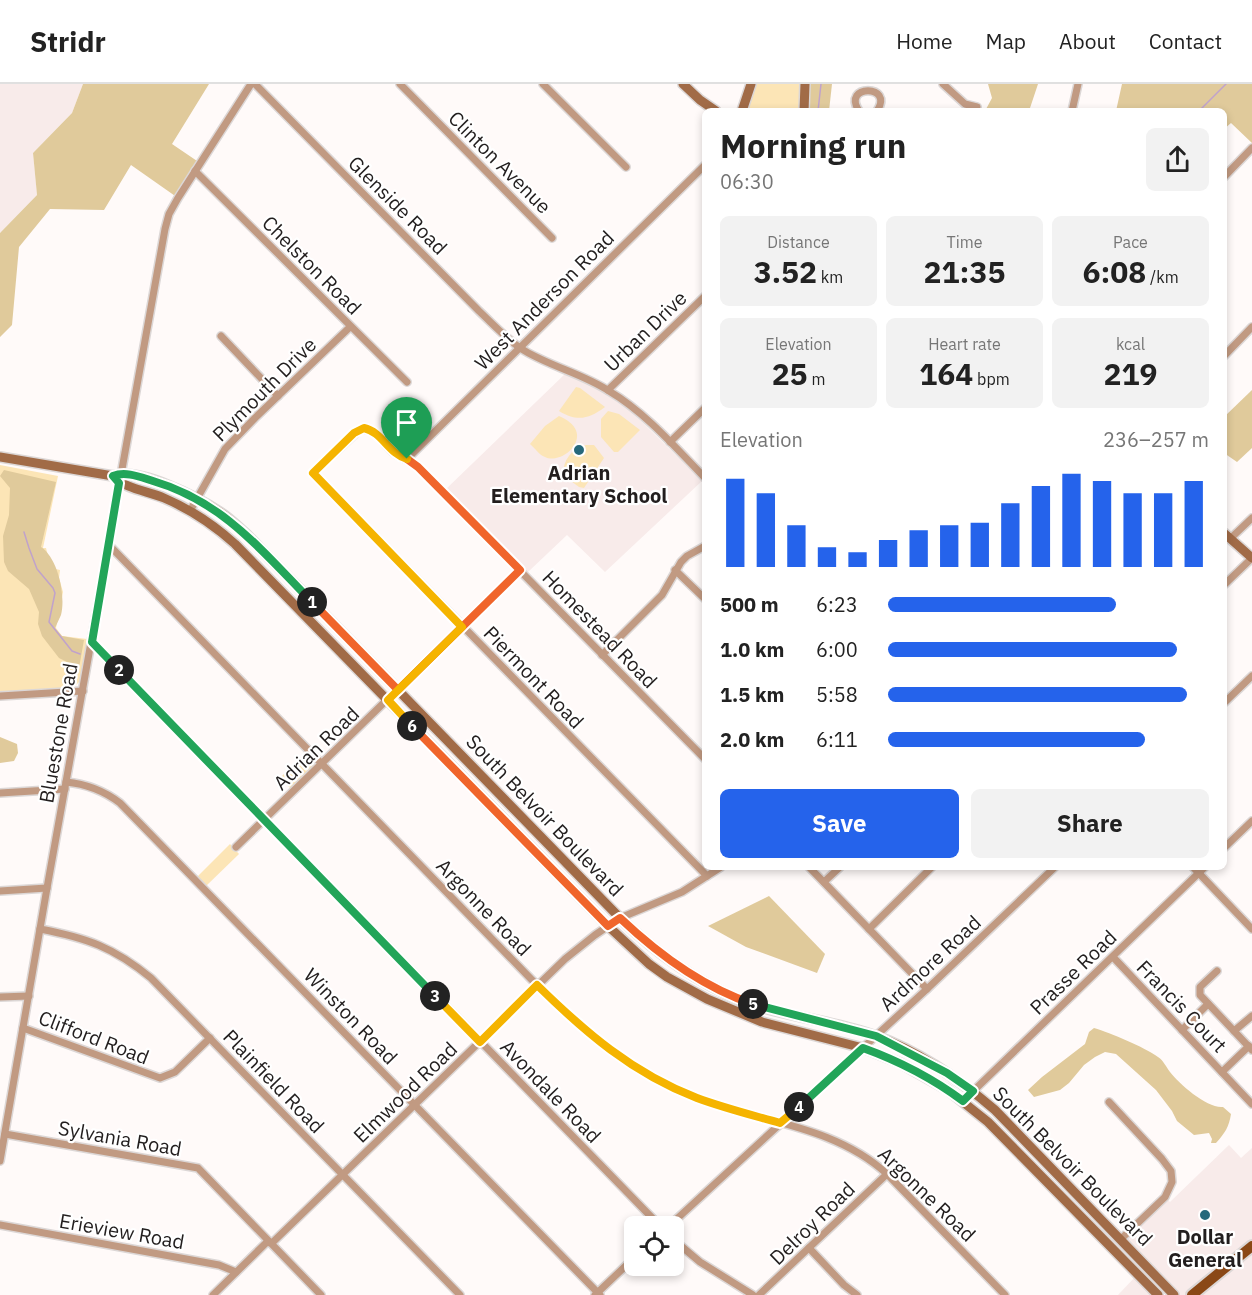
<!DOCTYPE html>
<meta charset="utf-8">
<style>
body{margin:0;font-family:"IBM Plex Sans",sans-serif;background:#f2f2f2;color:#222;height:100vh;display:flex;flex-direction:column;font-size:22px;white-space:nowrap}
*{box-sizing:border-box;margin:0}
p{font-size:20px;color:#767676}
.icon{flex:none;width:33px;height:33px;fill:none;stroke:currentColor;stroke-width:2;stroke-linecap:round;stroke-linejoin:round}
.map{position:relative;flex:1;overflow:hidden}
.panel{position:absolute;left:702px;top:24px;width:525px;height:762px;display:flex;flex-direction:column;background:#fff;border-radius:9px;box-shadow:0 3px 9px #0003}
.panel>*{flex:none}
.fabs{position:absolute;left:624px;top:1132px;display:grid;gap:12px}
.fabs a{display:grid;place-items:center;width:60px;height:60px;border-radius:9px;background:#fff;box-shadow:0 3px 9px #0003;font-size:30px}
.pin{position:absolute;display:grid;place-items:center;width:51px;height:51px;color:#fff;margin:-62px -26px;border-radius:50% 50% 50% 0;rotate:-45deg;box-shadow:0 0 6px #0007}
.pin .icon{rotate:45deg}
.km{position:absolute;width:30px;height:30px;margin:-15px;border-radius:50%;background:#222;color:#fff;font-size:16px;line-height:30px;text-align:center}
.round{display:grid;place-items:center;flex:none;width:63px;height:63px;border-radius:9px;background:#f2f2f2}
.head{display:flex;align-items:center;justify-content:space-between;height:102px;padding:0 18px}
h1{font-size:33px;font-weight:800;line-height:45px}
.stats{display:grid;grid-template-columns:repeat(3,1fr);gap:9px;height:102px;padding:6px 18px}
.stats div{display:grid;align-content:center;border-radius:9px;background:#f2f2f2;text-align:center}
.stats b{font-size:30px;font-weight:800}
.stats small{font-size:16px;font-weight:400}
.stats p{font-size:16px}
.chart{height:168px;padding:12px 18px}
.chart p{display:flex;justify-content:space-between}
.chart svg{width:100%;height:108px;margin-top:6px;stroke:#2563eb;stroke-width:6}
.action{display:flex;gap:12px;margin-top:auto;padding:12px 18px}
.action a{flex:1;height:69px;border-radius:9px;background:#2563eb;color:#fff;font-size:24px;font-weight:800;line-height:69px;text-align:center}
.action a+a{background:#f2f2f2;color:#222}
ul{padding:0 18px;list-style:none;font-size:20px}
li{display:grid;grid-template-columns:96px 72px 1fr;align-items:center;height:45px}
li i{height:15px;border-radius:8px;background:#2563eb}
header{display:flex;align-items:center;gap:36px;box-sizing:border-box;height:84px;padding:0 30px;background:#fff;border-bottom:2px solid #e0e0e0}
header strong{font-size:28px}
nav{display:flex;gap:33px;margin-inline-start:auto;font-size:21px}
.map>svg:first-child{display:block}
.built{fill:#f8ebea}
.green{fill:#fce5b6}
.forest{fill:#e0ca9b}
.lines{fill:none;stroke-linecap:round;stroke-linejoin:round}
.stream{stroke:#c0a2cb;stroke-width:1.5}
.street-casing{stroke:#dcd7d6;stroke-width:10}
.secondary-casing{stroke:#dcd7d6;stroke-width:12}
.primary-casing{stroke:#dcd7d6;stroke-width:14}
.street{stroke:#c19a82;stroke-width:7}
.secondary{stroke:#a16b47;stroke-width:9}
.primary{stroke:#8a4816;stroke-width:10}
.split-1-casing{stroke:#fff;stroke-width:12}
.split-2-casing{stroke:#fff;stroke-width:12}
.split-3-casing{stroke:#fff;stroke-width:12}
.split-4-casing{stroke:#fff;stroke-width:12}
.split-5-casing{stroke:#fff;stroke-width:12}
.split-6-casing{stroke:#fff;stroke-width:12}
.split-7-casing{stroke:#fff;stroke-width:12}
.split-1{stroke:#f0652b;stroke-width:8}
.split-2{stroke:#22a559;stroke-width:8}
.split-3{stroke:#22a559;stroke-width:8}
.split-4{stroke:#f5b400;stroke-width:8}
.split-5{stroke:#22a559;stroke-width:8}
.split-6{stroke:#f0652b;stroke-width:8}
.split-7{stroke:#f5b400;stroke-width:8}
.poi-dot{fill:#26687b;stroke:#fff;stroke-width:2}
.labels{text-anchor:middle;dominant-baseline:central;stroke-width:4.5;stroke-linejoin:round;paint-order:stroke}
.street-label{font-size:20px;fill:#221e1e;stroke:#fff}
.poi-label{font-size:20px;font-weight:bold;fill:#221e1e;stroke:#fff}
</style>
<header>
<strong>Stridr</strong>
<nav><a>Home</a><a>Map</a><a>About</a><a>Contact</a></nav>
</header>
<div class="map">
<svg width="1252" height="1211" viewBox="0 0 1252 1211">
<rect width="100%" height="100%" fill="#fffaf9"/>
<g class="built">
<path d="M0 0H83L72 29 33 69 37 111 0 149Z"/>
<path d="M566 289 601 307 632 328 702 397 605 488 567 451 528 488 445 406Z"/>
<path d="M1229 1061 1241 1074 1252 1064V1211H1174L1121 1155 1165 1113 1170 1118Z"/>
<path d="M1137 1191 1158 1211H1118Z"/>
</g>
<g class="green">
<path d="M751 0H805L804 27H742Z"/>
<path d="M576 303 580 304 605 323C589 335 577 338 559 327Z"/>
<path d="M608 327 619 330 640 346 618 368H614L601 353V335Z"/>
<path d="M559 332C599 349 563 382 545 373 539 371 535 364 530 360L545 342Z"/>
<path d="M586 361H594L604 374 584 404 579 403 563 391C563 376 571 365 586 361Z"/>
<path d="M0 381 58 392 43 464H46L51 484 60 486 59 494 63 508 56 544 62 552 87 555 80 597 74 603 0 609Z"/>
<path d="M306 668 314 677 313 684 291 705 280 694Z"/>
<path d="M230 760 239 770 206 802 197 793Z"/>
</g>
<g class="forest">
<path d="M83 0H209L172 60 200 79 178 114 131 81 104 126 50 125 19 163 12 241 0 253V149L37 111 33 69 72 29Z"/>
<path d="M805 0H832L829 27H804Z"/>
<path d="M988 0H1038L1029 27H985L992 14Z"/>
<path d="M1122 0H1252V59L1231 39 1224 45V27H1116Z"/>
<path d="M1252 306V364L1237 378 1224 369V333Z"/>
<path d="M4 386 56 398 41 463C58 474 66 512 61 531 59 535 57 540 55 544L62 552 84 556 79 584 59 574 42 552 38 540 39 528 29 505 8 487 4 478 3 452 9 431 10 404 0 392Z"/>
<path d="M0 653 17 660 18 669 14 677 0 679Z"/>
<path d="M769 812 825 870 817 889 746 863 708 842Z"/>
<path d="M1094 944C1111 949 1144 963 1158 973 1164 977 1166 983 1170 988 1179 1000 1208 1025 1223 1023L1231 1030C1229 1043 1225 1049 1216 1059H1211L1212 1055 1209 1049 1194 1051 1177 1037 1172 1027 1156 1006 1116 970 1105 968 1095 973 1084 981 1069 999 1060 1006 1034 1013 1028 1006 1042 993 1085 960 1089 948Z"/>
</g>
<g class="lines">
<g class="stream">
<path d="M818 27 821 0"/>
<path d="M1199 27 1226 0"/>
<path d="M24 448 29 464 37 485 53 504 55 509 49 538 72 567 80 570"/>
</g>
<g class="street-casing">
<g id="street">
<path d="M255 0 479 227C494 241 508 257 525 267 552 283 583 290 609 307 646 329 675 363 705 394"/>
<path d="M400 0 552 154"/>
<path d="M543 0 626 83"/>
<path d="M943 0 965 20 977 23"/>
<path d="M859 27C841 0 895 0 877 27"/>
<path d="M1072 27 1078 0"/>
<path d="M195 87 407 298"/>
<path d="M1224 93 1252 64"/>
<path d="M221 252 278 312"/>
<path d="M1224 272 1252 243"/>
<path d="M608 306 705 212"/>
<path d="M670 358 705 324"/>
<path d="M407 375 705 81"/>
<path d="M190 427 225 365 255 334 350 243"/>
<path d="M1231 454 1252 434"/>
<path d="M108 460 531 895C581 945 630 989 697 1014 761 1038 835 1042 887 1090L1005 1211"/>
<path d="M675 486 705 515"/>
<path d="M1224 501 1252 474"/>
<path d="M92 558 661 1143"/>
<path d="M602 571 662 511 681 478 687 472 705 462"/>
<path d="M0 612 83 607"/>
<path d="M1224 619 1252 592"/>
<path d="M705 675 418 383C411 376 401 375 393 368 383 360 375 341 359 346L313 389 707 792"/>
<path d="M66 698C87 700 103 706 120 719L600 1211"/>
<path d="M0 709 65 705"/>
<path d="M236 763 520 486"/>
<path d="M1224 764 1252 737"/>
<path d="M809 783 927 905"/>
<path d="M1193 783 1252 845"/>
<path d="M824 798 840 783"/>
<path d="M0 807 47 804"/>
<path d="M40 845C87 854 113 863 151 894L460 1211"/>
<path d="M869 845 932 783"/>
<path d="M1113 873 1252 1020"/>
<path d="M1217 887 1200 903V911L1252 966"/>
<path d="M0 913 29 912"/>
<path d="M23 944 160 994 175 988 210 954"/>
<path d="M1182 946 1208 920"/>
<path d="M1234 947 1252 932"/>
<path d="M1222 988 1249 962"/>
<path d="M963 1017 1205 783"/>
<path d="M1109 1018 1162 1075 1171 1087 1172 1098 1165 1113 1121 1155"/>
<path d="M5 1050 198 1084 321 1211"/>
<path d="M0 1077 47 804 165 145 169 130 178 114 251 0"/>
<path d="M0 1141 219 1181 236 1188"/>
<path d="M668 1143 927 905 1055 783"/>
<path d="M674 1156 700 1178 753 1211"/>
<path d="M809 1164 844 1201 857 1211"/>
<path d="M213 1211 266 1159 273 1158 565 875 595 851 620 834 682 808 721 783"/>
<path d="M595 1211 634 1174"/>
<path d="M759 1211 887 1090"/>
</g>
</g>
<g class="secondary-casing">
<g id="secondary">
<path d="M683 0 700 16 716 27"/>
<path d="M742 27 751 0"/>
<path d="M804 27 805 0"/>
<path d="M0 373 113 392C139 383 199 414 221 429 230 435 238 443 246 450L620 834C655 868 695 897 740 916 784 933 832 936 876 952 920 968 960 996 995 1026L1174 1211"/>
<path d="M113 392C125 405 148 407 164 414 190 425 214 441 235 460L608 842 649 880 667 893 707 915 762 938 863 964 900 979 948 1006 988 1038 1158 1211"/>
<path d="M1224 449 1252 474"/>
</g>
</g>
<g class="primary-casing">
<path id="primary" d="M1192 1211 1252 1162"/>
</g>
<use href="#street" class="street"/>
<use href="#secondary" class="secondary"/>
<use href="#primary" class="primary"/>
</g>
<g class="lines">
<g class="split-1-casing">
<path id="split-1" d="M312 518 398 606 520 486 418 383 407 375"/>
</g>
<g class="split-2-casing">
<path id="split-2" d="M119 586 92 558 119 399 113 392C126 387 140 393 153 397 224 418 262 467 312 518"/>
</g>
<g class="split-3-casing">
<path id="split-3" d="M119 586 435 912"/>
</g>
<g class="split-4-casing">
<path id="split-4" d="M435 912 480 958 537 901C585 948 632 989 697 1014 724 1024 752 1031 780 1039L799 1023"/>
</g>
<g class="split-5-casing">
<path id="split-5" d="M753 920 876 952 947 989 973 1007 963 1017C932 994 899 977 863 964L799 1023"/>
</g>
<g class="split-6-casing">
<path id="split-6" d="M412 642 608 842 620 834C659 871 702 903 753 920"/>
</g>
<g class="split-7-casing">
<path id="split-7" d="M407 375C389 370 382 348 364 344L354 349 313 389 462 543 388 616 412 642"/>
</g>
<use href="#split-1" class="split-1"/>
<use href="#split-2" class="split-2"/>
<use href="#split-3" class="split-3"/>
<use href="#split-4" class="split-4"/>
<use href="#split-5" class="split-5"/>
<use href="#split-6" class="split-6"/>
<use href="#split-7" class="split-7"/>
</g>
<g class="poi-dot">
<circle cx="579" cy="366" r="6"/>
<circle cx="1205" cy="1131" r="6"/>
</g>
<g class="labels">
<g class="street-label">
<text transform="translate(500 78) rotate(45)">Clinton Avenue</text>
<text transform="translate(398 121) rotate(45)">Glenside Road</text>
<text transform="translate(312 181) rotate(45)">Chelston Road</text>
<text transform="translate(544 216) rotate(-45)">West Anderson Road</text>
<text transform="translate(645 247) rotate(-44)">Urban Drive</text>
<text transform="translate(264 305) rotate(-45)">Plymouth Drive</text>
<text transform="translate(600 545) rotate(46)">Homestead Road</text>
<text transform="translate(534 593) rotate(46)">Piermont Road</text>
<text transform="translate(58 649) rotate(-80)">Bluestone Road</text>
<text transform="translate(316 664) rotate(-44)">Adrian Road</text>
<text transform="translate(545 731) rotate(46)">South Belvoir Boulevard</text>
<text transform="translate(484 823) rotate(46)">Argonne Road</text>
<text transform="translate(930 879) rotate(-43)">Ardmore Road</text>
<text transform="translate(1073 888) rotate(-44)">Prasse Road</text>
<text transform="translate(1182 922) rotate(46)">Francis Court</text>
<text transform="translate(351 932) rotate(46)">Winston Road</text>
<text transform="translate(94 953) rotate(21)">Clifford Road</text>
<text transform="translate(274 997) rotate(46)">Plainfield Road</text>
<text transform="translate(551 1007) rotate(46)">Avondale Road</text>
<text transform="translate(405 1008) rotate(-44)">Elmwood Road</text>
<text transform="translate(120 1054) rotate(10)">Sylvania Road</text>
<text transform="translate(1073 1082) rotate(45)">South Belvoir Boulevard</text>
<text transform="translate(927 1110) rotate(44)">Argonne Road</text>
<text transform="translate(812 1139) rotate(-44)">Delroy Road</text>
<text transform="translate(122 1147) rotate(10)">Erieview Road</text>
</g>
<g class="poi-label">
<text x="579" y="388">Adrian<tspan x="579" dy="23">Elementary School</tspan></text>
<text x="1205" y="1152">Dollar<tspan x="1205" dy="23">General</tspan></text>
</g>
</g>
</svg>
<div class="fabs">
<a><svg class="icon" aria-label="locate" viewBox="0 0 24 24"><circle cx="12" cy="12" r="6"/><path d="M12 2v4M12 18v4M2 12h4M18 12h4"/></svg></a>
</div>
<div class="pin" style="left:407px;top:375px;background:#1e9e55"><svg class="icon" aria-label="arrive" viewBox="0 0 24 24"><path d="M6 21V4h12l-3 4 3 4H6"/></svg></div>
<b class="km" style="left:312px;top:518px">1</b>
<b class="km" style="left:119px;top:586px">2</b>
<b class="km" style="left:435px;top:912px">3</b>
<b class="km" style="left:799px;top:1023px">4</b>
<b class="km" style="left:753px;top:920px">5</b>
<b class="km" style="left:412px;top:642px">6</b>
<section class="panel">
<div class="head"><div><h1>Morning run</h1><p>06:30</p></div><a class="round"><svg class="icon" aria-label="share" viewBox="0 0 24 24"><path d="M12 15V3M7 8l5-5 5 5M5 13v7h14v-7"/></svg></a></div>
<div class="stats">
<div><p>Distance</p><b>3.52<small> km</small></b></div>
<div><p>Time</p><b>21:35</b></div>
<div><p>Pace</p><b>6:08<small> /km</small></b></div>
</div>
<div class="stats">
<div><p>Elevation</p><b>25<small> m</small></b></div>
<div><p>Heart rate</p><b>164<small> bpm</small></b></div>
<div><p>kcal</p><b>219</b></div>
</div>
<div class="chart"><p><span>Elevation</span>236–257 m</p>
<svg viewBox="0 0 160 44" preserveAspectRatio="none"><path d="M5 44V8M15 44V14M25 44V27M35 44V36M45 44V38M55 44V33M65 44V29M75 44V27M85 44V26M95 44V18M105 44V11M115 44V6M125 44V9M135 44V14M145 44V14M155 44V9"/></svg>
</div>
<ul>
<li><b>500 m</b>6:23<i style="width:71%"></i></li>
<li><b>1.0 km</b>6:00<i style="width:90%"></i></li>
<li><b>1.5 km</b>5:58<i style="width:93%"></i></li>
<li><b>2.0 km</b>6:11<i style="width:80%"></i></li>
</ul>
<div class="action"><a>Save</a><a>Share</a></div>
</section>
</div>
